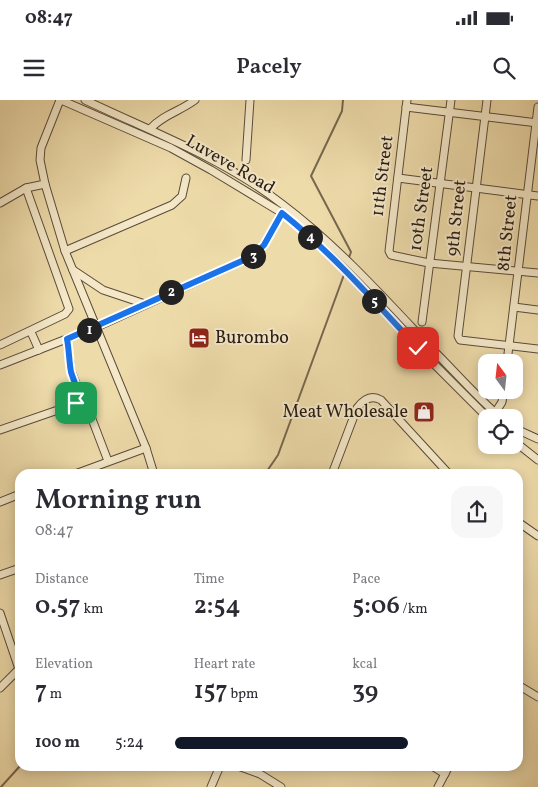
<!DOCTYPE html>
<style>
body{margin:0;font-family:Vollkorn,serif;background:#f7f7f7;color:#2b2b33;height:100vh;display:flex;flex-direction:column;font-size:19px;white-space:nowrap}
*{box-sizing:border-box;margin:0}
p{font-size:16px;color:#7c7c81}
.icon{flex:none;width:28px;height:28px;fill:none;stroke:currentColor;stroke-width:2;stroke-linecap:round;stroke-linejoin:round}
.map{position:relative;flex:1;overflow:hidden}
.panel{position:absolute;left:15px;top:369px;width:508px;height:302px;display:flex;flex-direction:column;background:#fff;border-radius:15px;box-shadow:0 2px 12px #0003}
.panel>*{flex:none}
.needle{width:32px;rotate:345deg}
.controls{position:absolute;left:478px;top:254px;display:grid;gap:10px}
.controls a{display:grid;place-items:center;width:45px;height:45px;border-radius:10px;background:#fff;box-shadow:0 2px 12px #0003;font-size:25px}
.pin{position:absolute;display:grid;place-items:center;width:42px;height:42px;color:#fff;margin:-21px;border-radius:10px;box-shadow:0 2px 8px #0006}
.km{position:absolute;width:25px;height:25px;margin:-12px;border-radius:50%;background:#222;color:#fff;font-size:14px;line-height:25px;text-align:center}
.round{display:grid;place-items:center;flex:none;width:52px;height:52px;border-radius:15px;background:#f7f7f7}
.headline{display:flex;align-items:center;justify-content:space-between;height:85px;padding:0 20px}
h1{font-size:28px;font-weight:600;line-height:38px}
.metrics{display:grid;grid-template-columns:repeat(3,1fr);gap:8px;height:85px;padding:5px 20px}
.metrics div{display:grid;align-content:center}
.metrics b{font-size:25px;font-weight:600}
.metrics small{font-size:14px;font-weight:400}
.metrics p{font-size:14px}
ul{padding:0 20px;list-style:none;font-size:16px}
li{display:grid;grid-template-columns:80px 60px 1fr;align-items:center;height:38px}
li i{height:12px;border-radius:6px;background:#111827}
.status{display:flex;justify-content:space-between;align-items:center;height:35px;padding:0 25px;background:#fff;direction:ltr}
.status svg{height:14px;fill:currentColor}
header{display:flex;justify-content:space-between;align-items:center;height:65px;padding:0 20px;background:#fff;font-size:22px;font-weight:600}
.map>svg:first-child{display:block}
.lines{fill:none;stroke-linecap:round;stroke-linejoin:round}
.stream{stroke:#76674f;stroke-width:2}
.minor-casing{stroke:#594b3a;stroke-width:9}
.minor{stroke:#f4e8c8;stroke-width:7}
.route-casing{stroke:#fff;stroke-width:10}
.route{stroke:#1a73e8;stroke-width:6}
.labels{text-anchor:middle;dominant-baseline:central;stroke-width:4;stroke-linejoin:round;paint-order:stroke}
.street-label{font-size:18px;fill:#271b14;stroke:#f4e8c8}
.poi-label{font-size:18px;fill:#271b14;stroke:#f4e8c8;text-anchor:start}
</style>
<div class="status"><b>08:47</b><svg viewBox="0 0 49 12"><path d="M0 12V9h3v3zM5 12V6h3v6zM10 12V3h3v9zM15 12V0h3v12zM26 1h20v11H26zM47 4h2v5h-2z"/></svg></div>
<header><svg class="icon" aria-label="menu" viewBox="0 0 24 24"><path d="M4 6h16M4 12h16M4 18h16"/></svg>Pacely<svg class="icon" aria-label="search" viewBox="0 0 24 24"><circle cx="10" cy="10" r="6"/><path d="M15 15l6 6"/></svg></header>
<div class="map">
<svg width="538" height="687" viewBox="0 0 538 687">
<rect width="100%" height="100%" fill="#eedbaa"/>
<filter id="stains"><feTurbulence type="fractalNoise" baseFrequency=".004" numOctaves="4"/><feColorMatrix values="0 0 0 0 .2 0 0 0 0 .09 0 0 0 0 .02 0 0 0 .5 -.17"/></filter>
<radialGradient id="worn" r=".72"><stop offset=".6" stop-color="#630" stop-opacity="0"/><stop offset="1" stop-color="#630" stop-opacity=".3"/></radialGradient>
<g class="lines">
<g class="stream">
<path d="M343 0 342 11 311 76 351 152 348 160"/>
<path d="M265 374 278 355 345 172"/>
<path d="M1 687 20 666"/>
</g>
<g class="minor-casing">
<g id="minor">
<path d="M60 0 41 48 40 60 45 84 65 151 146 348 154 374"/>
<path d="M61 0 171 48 211 70 282 113 302 129 340 165 418 248 488 318"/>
<path d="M85 0C152 32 223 58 282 104 338 146 386 200 434 251 456 273 477 297 501 318"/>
<path d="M407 0 389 151 391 155 429 163 538 173"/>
<path d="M487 0 458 236 460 240 538 249"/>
<path d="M406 7 538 23"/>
<path d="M150 29C164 14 179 12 195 0"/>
<path d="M246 60 250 0"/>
<path d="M398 78 538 96"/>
<path d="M0 103 26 88 45 84"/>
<path d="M65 151 172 105 182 96 186 78"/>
<path d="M73 170 103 190 145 204"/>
<path d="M514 207 538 210"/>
<path d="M422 222 451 0"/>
<path d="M31 232 39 250"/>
<path d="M67 239 71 271 77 286 76 303"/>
<path d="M0 245 65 214 69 209 26 88"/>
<path d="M507 262 538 7"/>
<path d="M0 265 97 227 253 156 264 145 282 113"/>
<path d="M495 313 502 302 504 290"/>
<path d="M514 328 538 339"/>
<path d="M0 330 81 302 87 306 108 361"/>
<path d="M514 341 538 360"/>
<path d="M75 374 146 348"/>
<path d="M332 374 357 308C363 300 371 294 381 300L449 374"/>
<path d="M0 402 20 394"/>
<path d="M518 422 538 436"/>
<path d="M0 475 20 468"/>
<path d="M0 513 19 569"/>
<path d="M518 585 538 597"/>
<path d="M0 588 20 568"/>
<path d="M238 666 260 674 281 687"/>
<path d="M432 666 445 674"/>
<path d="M211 687 220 666"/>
<path d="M438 687 449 666"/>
</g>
</g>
<use href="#minor" class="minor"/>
</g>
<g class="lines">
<g class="route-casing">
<path id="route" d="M76 303C79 288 75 285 71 272 69 261 69 249 67 239L253 156 264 145 282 113C332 153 374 201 418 248"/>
</g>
<use href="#route" class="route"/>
</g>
<defs>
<g id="hotel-square" transform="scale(1.125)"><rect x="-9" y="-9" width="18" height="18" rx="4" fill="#8f2418" stroke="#f4e8c8"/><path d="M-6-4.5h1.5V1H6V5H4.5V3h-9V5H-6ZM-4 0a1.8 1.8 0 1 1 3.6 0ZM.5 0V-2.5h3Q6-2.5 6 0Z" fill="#fff"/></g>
<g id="shop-square" transform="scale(1.125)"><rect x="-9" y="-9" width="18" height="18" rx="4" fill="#8f2418" stroke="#f4e8c8"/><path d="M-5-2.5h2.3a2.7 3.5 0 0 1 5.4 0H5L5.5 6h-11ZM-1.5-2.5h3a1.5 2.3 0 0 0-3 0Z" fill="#fff"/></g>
</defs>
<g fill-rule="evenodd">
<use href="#hotel-square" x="199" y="238"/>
<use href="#shop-square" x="424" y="312"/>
</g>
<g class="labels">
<g class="street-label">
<text transform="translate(230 65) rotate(30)">Luveve Road</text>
<text transform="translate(383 76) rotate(-83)">11th Street</text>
<text transform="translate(422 109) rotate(-82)">10th Street</text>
<text transform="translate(457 118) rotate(-84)">9th Street</text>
<text transform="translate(508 133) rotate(-84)">8th Street</text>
</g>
<g class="poi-label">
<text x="215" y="238">Burombo</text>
<text x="408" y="312" text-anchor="end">Meat Wholesale</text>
</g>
</g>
<rect width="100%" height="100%" filter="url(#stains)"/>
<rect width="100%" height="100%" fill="url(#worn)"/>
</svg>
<div class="controls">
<a><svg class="needle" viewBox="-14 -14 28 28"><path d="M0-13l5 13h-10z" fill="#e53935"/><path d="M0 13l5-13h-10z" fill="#7c7c81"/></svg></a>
<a><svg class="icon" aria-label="locate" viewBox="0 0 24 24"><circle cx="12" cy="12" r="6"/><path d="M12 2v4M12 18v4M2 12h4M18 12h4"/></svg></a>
</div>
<div class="pin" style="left:76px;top:303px;background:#1e9e55"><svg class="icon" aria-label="arrive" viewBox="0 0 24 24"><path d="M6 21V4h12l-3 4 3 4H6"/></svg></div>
<div class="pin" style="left:418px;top:248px;background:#d93025"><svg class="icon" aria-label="check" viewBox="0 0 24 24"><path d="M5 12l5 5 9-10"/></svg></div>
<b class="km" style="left:89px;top:230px">1</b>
<b class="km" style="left:171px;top:192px">2</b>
<b class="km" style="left:253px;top:156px">3</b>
<b class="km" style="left:310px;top:137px">4</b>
<b class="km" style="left:374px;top:201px">5</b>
<section class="panel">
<div class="headline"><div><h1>Morning run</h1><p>08:47</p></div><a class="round"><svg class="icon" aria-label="share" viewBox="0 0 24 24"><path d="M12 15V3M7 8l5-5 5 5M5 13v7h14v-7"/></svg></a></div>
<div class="metrics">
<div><p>Distance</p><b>0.57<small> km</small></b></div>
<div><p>Time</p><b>2:54</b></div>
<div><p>Pace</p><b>5:06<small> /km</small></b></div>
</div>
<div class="metrics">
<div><p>Elevation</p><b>7<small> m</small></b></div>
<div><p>Heart rate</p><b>157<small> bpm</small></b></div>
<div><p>kcal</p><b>39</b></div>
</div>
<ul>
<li><b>100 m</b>5:24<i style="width:71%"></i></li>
</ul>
</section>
</div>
